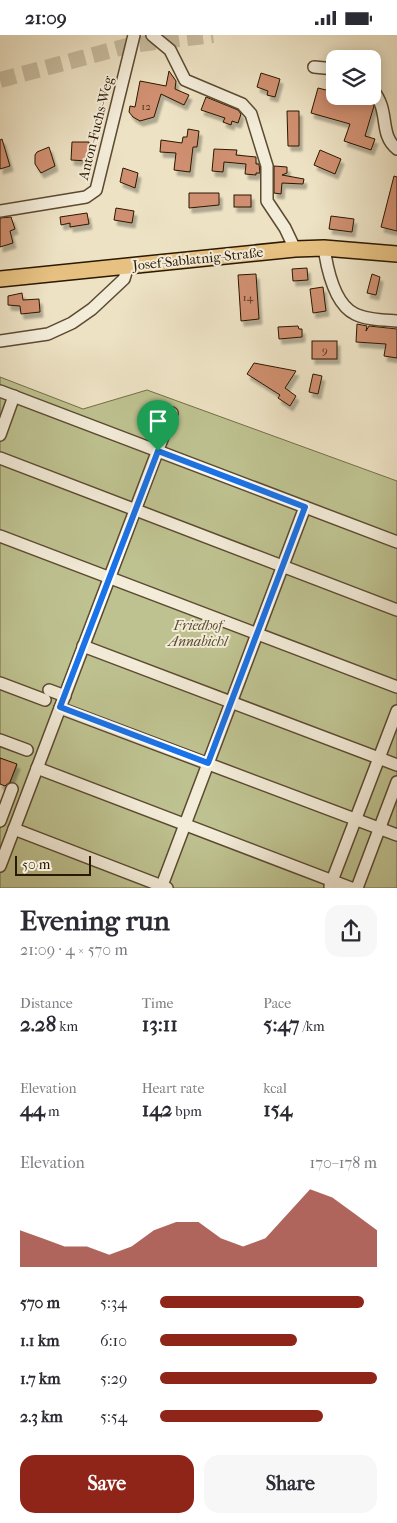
<!DOCTYPE html>
<meta charset="utf-8">
<style>
body{margin:0;font-family:"IM FELL French Canon",serif;background:#f7f7f7;color:#2b2b33;height:100vh;display:flex;flex-direction:column;font-size:19px;white-space:nowrap}
*{box-sizing:border-box;margin:0}
p{font-size:16px;color:#7c7c81}
.icon{flex:none;width:28px;height:28px;fill:none;stroke:currentColor;stroke-width:2;stroke-linecap:round;stroke-linejoin:round}
.map{position:relative;height:853px;overflow:hidden}
.drawer{display:flex;flex-direction:column;background:#fff;flex:1}
.drawer>*{flex:none}
.controls{position:absolute;left:326px;top:15px;display:grid;gap:10px}
.controls a{display:grid;place-items:center;width:55px;height:55px;border-radius:10px;background:#fff;box-shadow:0 2px 12px #0003;font-size:25px}
.scale{position:absolute;left:15px;bottom:12px;width:76px;box-sizing:border-box;padding-left:5px;border:2px solid #2b1800;border-top:0;font-size:14px;line-height:18px;white-space:nowrap;color:#2b1800;-webkit-text-stroke:4px #f3ecd9;paint-order:stroke}
.pin{position:absolute;display:grid;place-items:center;width:42px;height:42px;color:#fff;margin:-51px -21px;border-radius:50% 50% 50% 0;rotate:-45deg;box-shadow:0 0 5px #0007}
.pin .icon{rotate:45deg}
.round{display:grid;place-items:center;flex:none;width:52px;height:52px;border-radius:15px;background:#f7f7f7}
.overview{display:flex;align-items:center;justify-content:space-between;height:85px;padding:0 20px}
h1{font-size:28px;font-weight:700;line-height:38px}
.stats{display:grid;grid-template-columns:repeat(3,1fr);gap:8px;height:85px;padding:5px 20px}
.stats div{display:grid;align-content:center}
.stats b{font-size:21px;font-weight:700}
.stats small{font-size:14px;font-weight:400}
.stats p{font-size:14px}
.chart{height:140px;padding:10px 20px}
.chart p{display:flex;justify-content:space-between}
.chart svg{width:100%;height:90px;margin-top:5px;fill:#8f2418;opacity:.7}
.action{display:flex;gap:10px;margin-top:auto;padding:10px 20px}
.action a{flex:1;height:58px;border-radius:15px;background:#8f2418;color:#fff;font-size:20px;font-weight:700;line-height:58px;text-align:center}
.action a+a{background:#f7f7f7;color:#2b2b33}
ul{padding:0 20px;list-style:none;font-size:16px}
li{display:grid;grid-template-columns:80px 60px 1fr;align-items:center;height:38px}
li i{height:12px;border-radius:6px;background:#8f2418}
.status{display:flex;justify-content:space-between;align-items:center;height:35px;padding:0 25px;background:#fff;direction:ltr}
.status svg{height:14px;fill:currentColor}
.map>svg:first-child{display:block}
.green{fill:#bec290;stroke:#746d48}
.building{fill:#cf8f6f;stroke:#2b1800;filter:url(#shadow)}
.lines{fill:none;stroke-linecap:round;stroke-linejoin:round}
.highway-tunnel{stroke:#c6ba9d;stroke-width:16;stroke-dasharray:16 8;stroke-linecap:butt}
.minor-casing{stroke:#5c4a31;stroke-width:14}
.major-casing{stroke:#2b1800;stroke-width:18}
.minor{stroke:#f3ecd9;stroke-width:11}
.major{stroke:#e6c182;stroke-width:15}
.route-casing{stroke:#fff;stroke-width:10}
.route{stroke:#1a73e8;stroke-width:6}
.labels{text-anchor:middle;dominant-baseline:central;stroke-width:4;stroke-linejoin:round;paint-order:stroke}
.number-label{font-size:11px;fill:#54361c}
.street-label{font-size:14px;fill:#2b1800;stroke:#f3ecd9}
.park-label{font-size:14px;font-style:italic;fill:#574b2b;stroke:#f3ecd9}
</style>
<div class="status"><b>21:09</b><svg viewBox="0 0 49 12"><path d="M0 12V9h3v3zM5 12V6h3v6zM10 12V3h3v9zM15 12V0h3v12zM26 1h20v11H26zM47 4h2v5h-2z"/></svg></div>
<div class="map">
<svg width="397" height="853" viewBox="0 0 397 853">
<defs>
<filter id="shadow"><feDropShadow dx="3" dy="5" stdDeviation="1" flood-color="#0004"/></filter>
</defs>
<rect width="100%" height="100%" fill="#ede2c4"/>
<filter id="stains"><feTurbulence type="fractalNoise" baseFrequency=".004" numOctaves="4"/><feColorMatrix values="0 0 0 0 .2 0 0 0 0 .09 0 0 0 0 .02 0 0 0 .5 -.17"/></filter>
<radialGradient id="worn" r=".72"><stop offset=".6" stop-color="#630" stop-opacity="0"/><stop offset="1" stop-color="#630" stop-opacity=".3"/></radialGradient>
<path class="green" d="M0 342 83 374 147 355 397 446V853H0V794L15 755 8 752 17 730 0 723Z"/>
<g class="building">
<path d="M169 36 176 46 175 54 189 60 184 70 161 59 154 82 140 86 133 82 129 77 130 71 135 72 140 46 166 51Z"/>
<path d="M261 38 280 44 275 62 267 60 268 56 257 52Z"/>
<path d="M318 53 330 56 329 61H347L372 68 374 71 365 101 375 104 371 115 344 106 350 89 311 78Z"/>
<path d="M206 62 238 75 241 79 238 88 232 86 231 90 223 87 225 83 201 75Z"/>
<path d="M287 76H299V111H288Z"/>
<path d="M188 94 199 96 197 112H193L190 137 174 135 176 118 160 117 161 105 182 108 183 102H187Z"/>
<path d="M2 104 10 131 0 134V105Z"/>
<path d="M72 107H89L88 126 71 125Z"/>
<path d="M49 112 55 131 41 138 35 129V120L37 117Z"/>
<path d="M214 114 237 115 236 120 256 122V129H259L260 138H256V140L245 139 246 129 224 127 223 137 212 136Z"/>
<path d="M320 115 341 124 335 139 314 130Z"/>
<path d="M274 131 287 132V138L282 140 304 144 303 149 282 148 281 159 274 158Z"/>
<path d="M123 133 138 138 135 153 120 147Z"/>
<path d="M394 141 397 142V196L381 192Z"/>
<path d="M189 158H219V170L189 173Z"/>
<rect x="234" y="160" width="17" height="12"/>
<path d="M116 173 134 176 132 188 114 185Z"/>
<path d="M87 178 89 189 70 192V188L61 190 60 182Z"/>
<path d="M331 181 354 184 352 197 329 194Z"/>
<path d="M11 182 15 194 10 196 13 208 0 212V183Z"/>
<path d="M307 233 308 245 293 246 292 234Z"/>
<path d="M256 239 259 284 241 286 238 240Z"/>
<path d="M372 239 380 242 376 260 367 258Z"/>
<path d="M323 252 326 276 313 278 310 254Z"/>
<path d="M22 258 23 265 39 264 40 277 21 279 20 271 8 270V261Z"/>
<path d="M357 289 367 291 366 296 369 291 397 294V323L384 321 386 309 356 307Z"/>
<path d="M298 291 299 294H302V302L279 304 278 292Z"/>
<rect x="312" y="306" width="25" height="18"/>
<path d="M254 328 296 336 285 353 296 361 290 371 278 363 280 360 247 339Z"/>
<path d="M313 339 322 341 318 359 309 357Z"/>
<path d="M0 723 17 729 10 747 5 751 0 749Z"/>
</g>
<g class="lines">
<path class="highway-tunnel" d="M0 45 131 10 213 0"/>
<g class="minor-casing">
<g id="minor">
<path d="M152 0 170 15 185 45 242 69 251 79 267 131V166L285 193 295 214"/>
<path d="M314 32 335 34"/>
<path d="M372 54C391 76 378 99 397 114"/>
<path d="M0 176 86 162 96 155 134 0"/>
<path d="M324 213C327 233 334 269 355 279 367 285 383 285 397 286"/>
<path d="M0 306 48 299 72 288 92 274 124 244 128 231"/>
<path d="M0 356 397 507"/>
<path d="M0 400 14 361"/>
<path d="M0 423 397 575"/>
<path d="M0 501 397 652"/>
<path d="M83 611 397 730"/>
<path d="M0 648 45 665"/>
<path d="M49 655 65 661"/>
<path d="M60 673 397 800"/>
<path d="M0 705 27 715"/>
<path d="M37 733 351 853"/>
<path d="M0 786 12 754"/>
<path d="M14 794 167 853"/>
<path d="M0 831 172 378"/>
<path d="M330 851 397 676"/>
<path d="M161 853 305 472"/>
<path d="M357 853 397 747"/>
</g>
</g>
<g class="major-casing">
<path id="major" d="M0 244 295 214 324 213 397 219"/>
</g>
<use href="#minor" class="minor"/>
<use href="#major" class="major"/>
</g>
<g class="lines">
<g class="route-casing">
<path id="route" d="M158 416 305 472 208 728 60 672Z"/>
</g>
<use href="#route" class="route"/>
</g>
<g class="labels">
<g class="number-label">
<text x="146" y="71">12</text>
<text x="248" y="262">14</text>
<text x="325" y="315">9</text>
</g>
<g class="street-label">
<text transform="translate(96 93) rotate(-76)">Anton-Fuchs-Weg</text>
<text transform="translate(198 224) rotate(-6)">Josef-Sablatnig-Straße</text>
</g>
<g class="park-label">
<text x="198" y="590">Friedhof<tspan x="198" dy="16">Annabichl</tspan></text>
</g>
</g>
<rect width="100%" height="100%" filter="url(#stains)"/>
<rect width="100%" height="100%" fill="url(#worn)"/>
</svg>
<div class="controls">
<a><svg class="icon" aria-label="layers" viewBox="0 0 24 24"><path d="M12 4l9 5-9 5-9-5zM3 14l9 5 9-5"/></svg></a>
</div>
<div class="scale">50 m</div>
<div class="pin" style="left:158px;top:416px;background:#1e9e55"><svg class="icon" aria-label="arrive" viewBox="0 0 24 24"><path d="M6 21V4h12l-3 4 3 4H6"/></svg></div>
</div>
<section class="drawer">
<div class="overview"><div><h1>Evening run</h1><p>21:09 · 4 × 570 m</p></div><a class="round"><svg class="icon" aria-label="share" viewBox="0 0 24 24"><path d="M12 15V3M7 8l5-5 5 5M5 13v7h14v-7"/></svg></a></div>
<div class="stats">
<div><p>Distance</p><b>2.28<small> km</small></b></div>
<div><p>Time</p><b>13:11</b></div>
<div><p>Pace</p><b>5:47<small> /km</small></b></div>
</div>
<div class="stats">
<div><p>Elevation</p><b>44<small> m</small></b></div>
<div><p>Heart rate</p><b>142<small> bpm</small></b></div>
<div><p>kcal</p><b>154</b></div>
</div>
<div class="chart"><p><span>Elevation</span>170–178 m</p>
<svg viewBox="0 0 160 44" preserveAspectRatio="none"><path d="M0 44V26L10 30L20 34L30 34L40 38L50 34L60 26L70 22L80 22L90 30L100 34L110 30L120 18L130 6L140 10L150 18L160 26V44z"/></svg>
</div>
<ul>
<li><b>570 m</b>5:34<i style="width:94%"></i></li>
<li><b>1.1 km</b>6:10<i style="width:63%"></i></li>
<li><b>1.7 km</b>5:29<i style="width:100%"></i></li>
<li><b>2.3 km</b>5:54<i style="width:75%"></i></li>
</ul>
<div class="action"><a>Save</a><a>Share</a></div>
</section>
